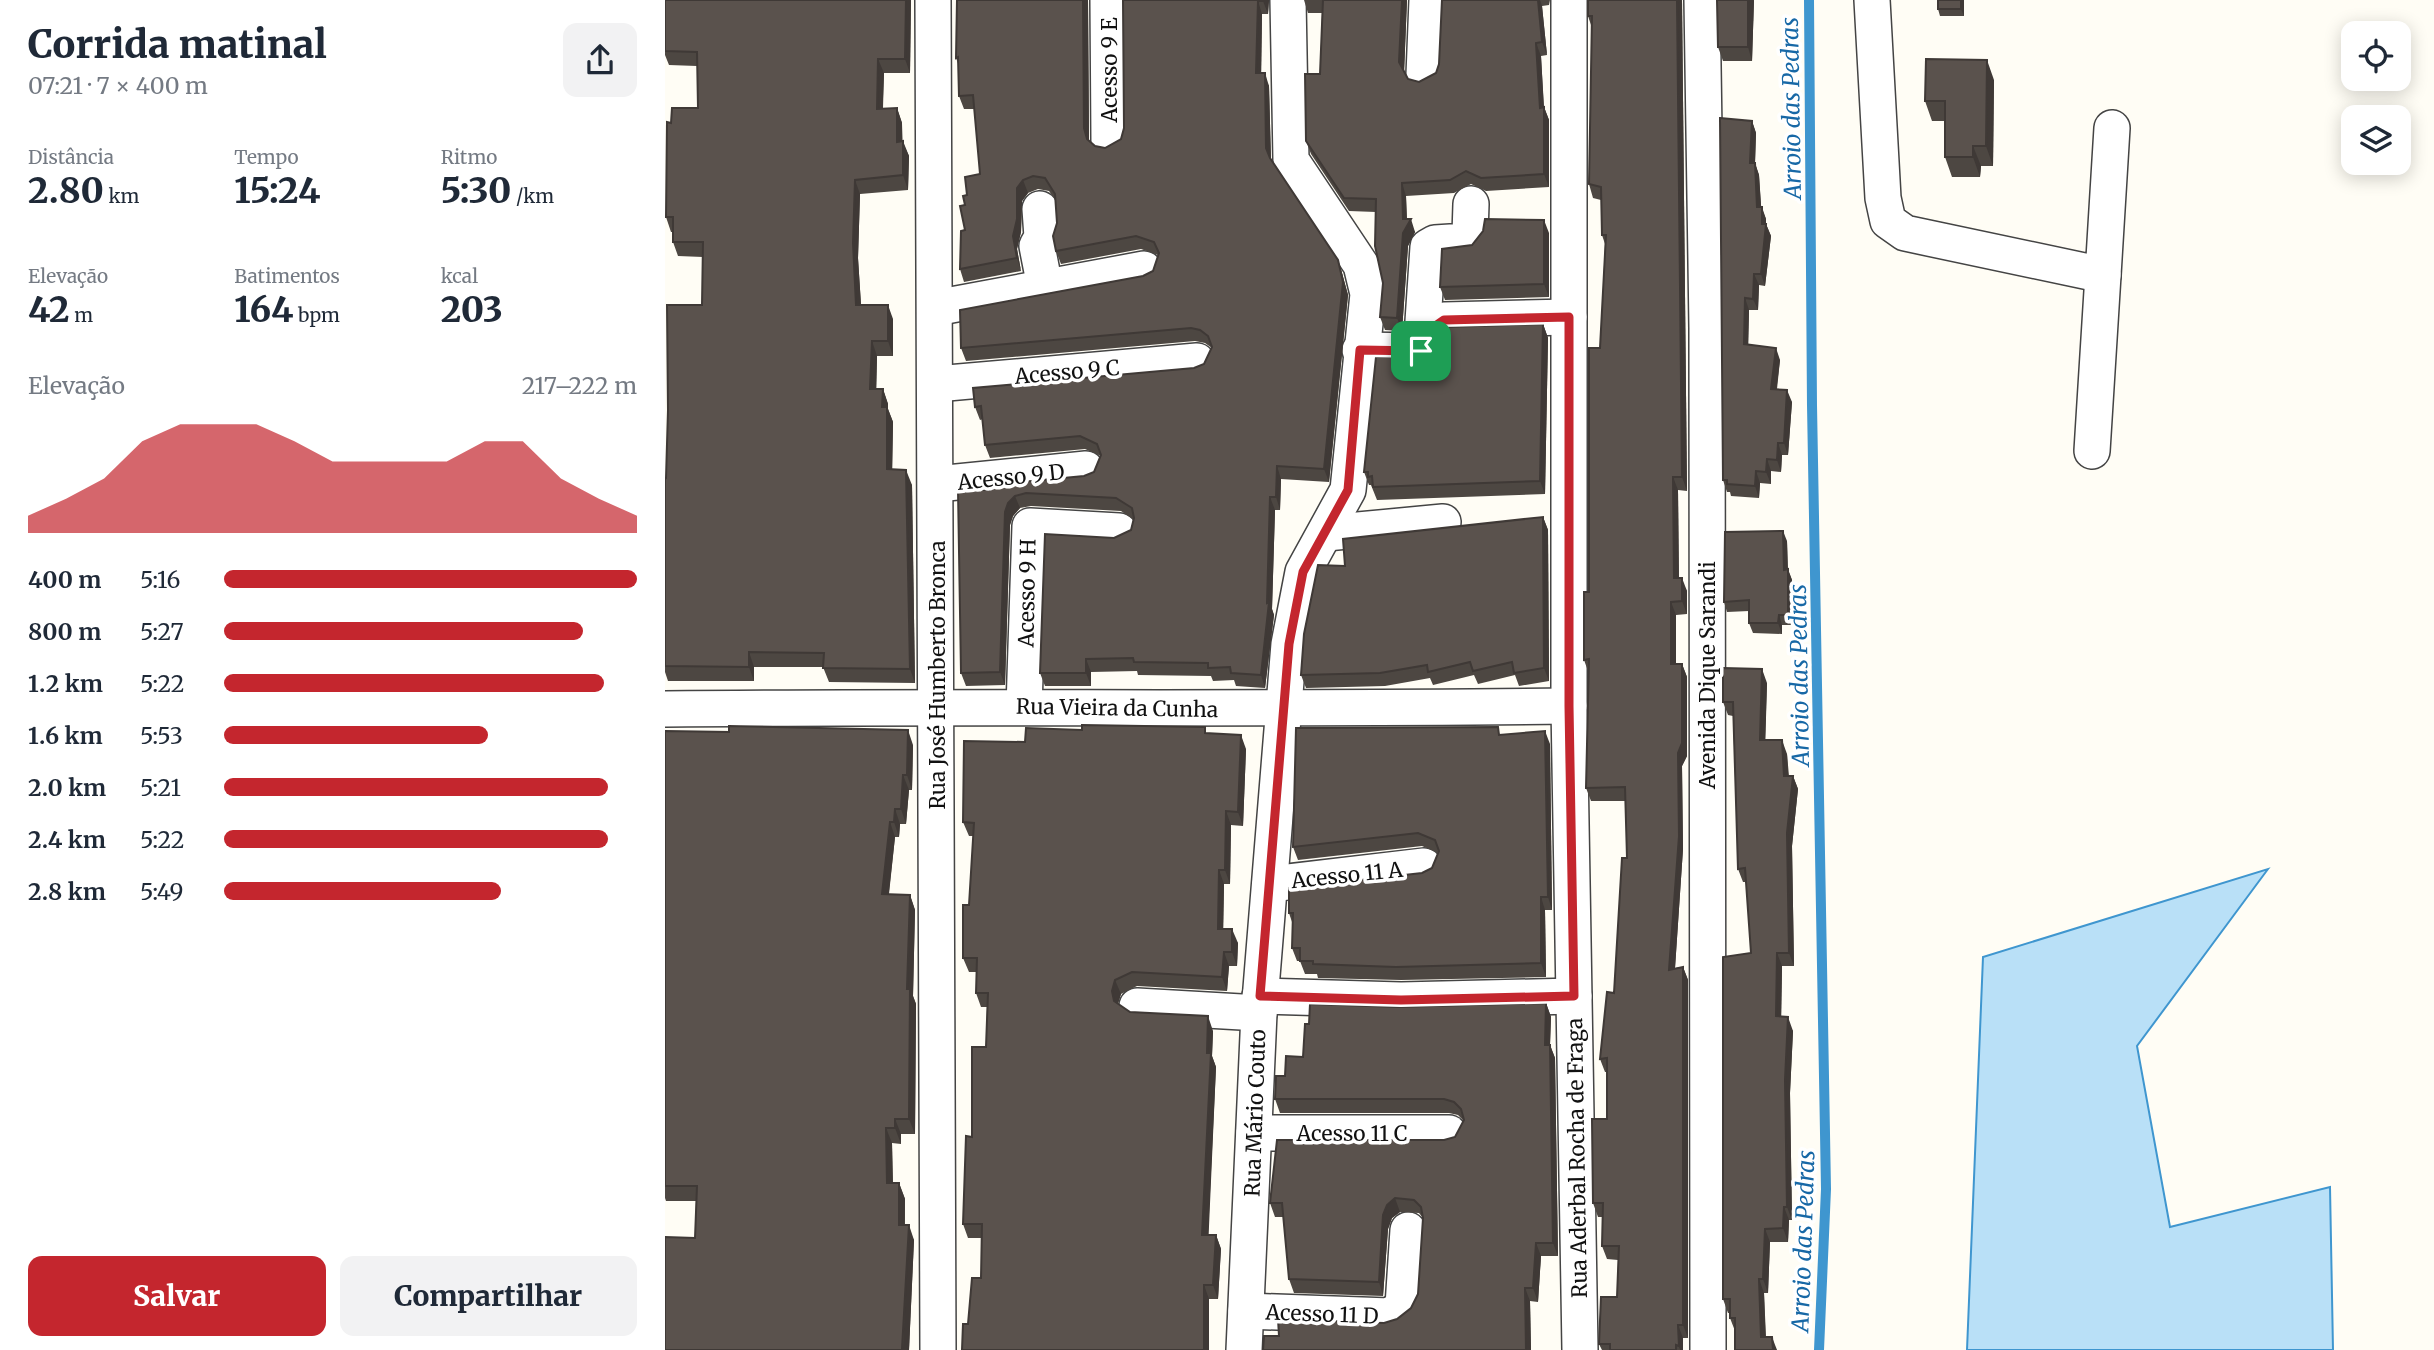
<!DOCTYPE html>
<html lang="pt">
<meta charset="utf-8">
<style>
body{margin:0;font-family:Merriweather,serif;background:#f2f2f3;color:#1f2937;height:100vh;display:flex;flex-direction:column;font-size:26px;white-space:nowrap}
*{box-sizing:border-box;margin:0}
p{font-size:23px;color:#747a83}
.icon{flex:none;width:38px;height:38px;fill:none;stroke:currentColor;stroke-width:2;stroke-linecap:round;stroke-linejoin:round}
.map{position:relative;flex:1;overflow:hidden}
.side{display:flex;flex-direction:column;background:#fff;width:665px}
.side>*{flex:none}
.tools{position:absolute;left:1676px;top:21px;display:grid;gap:14px}
.tools a{display:grid;place-items:center;width:70px;height:70px;border-radius:14px;background:#fff;box-shadow:0 4px 18px #0003;font-size:35px}
.pin{position:absolute;display:grid;place-items:center;width:60px;height:60px;color:#fff;margin:-30px;border-radius:14px;box-shadow:0 4px 10px #0006}
.round{display:grid;place-items:center;flex:none;width:74px;height:74px;border-radius:14px;background:#f2f2f3}
.summary{display:flex;align-items:center;justify-content:space-between;height:119px;padding:0 28px}
h1{font-size:38px;font-weight:800;line-height:52px}
.figures{display:grid;grid-template-columns:repeat(3,1fr);gap:10px;height:119px;padding:7px 28px}
.figures div{display:grid;align-content:center}
.figures b{font-size:35px;font-weight:800}
.figures small{font-size:19px;font-weight:400}
.figures p{font-size:19px}
.chart{height:196px;padding:14px 28px}
.chart p{display:flex;justify-content:space-between}
.chart svg{width:100%;height:126px;margin-top:7px;fill:#c4262e;opacity:.7}
.primary-button{display:flex;gap:14px;margin-top:auto;padding:14px 28px}
.primary-button a{flex:1;height:80px;border-radius:14px;background:#c4262e;color:#fff;font-size:28px;font-weight:800;line-height:80px;text-align:center}
.primary-button a+a{background:#f2f2f3;color:#1f2937}
ul{padding:0 28px;list-style:none;font-size:23px}
li{display:grid;grid-template-columns:112px 84px 1fr;align-items:center;height:52px}
li i{height:18px;border-radius:9px;background:#c4262e}
main{display:flex;flex:1;min-height:0}
.map>svg:first-child{display:block}
.water{fill:#b9e0f7;stroke:#3f96cf;stroke-width:2}
.lines{fill:none;stroke-linecap:round;stroke-linejoin:round}
.stream{stroke:#3f96cf;stroke-width:10}
.minor-casing{stroke:#444;stroke-width:38}
.minor{stroke:#fff;stroke-width:35}
.wall{fill:#4d4742}
.shaded-wall{fill:#3f3936}
.building{fill:#5a524d;stroke:#3f3936;stroke-width:2}
.route-casing{stroke:#fff;stroke-width:14}
.route{stroke:#c4262e;stroke-width:9}
.labels{text-anchor:middle;dominant-baseline:central;stroke-width:7;stroke-linejoin:round;paint-order:stroke}
.street-label{font-size:21px;fill:#111;stroke:#fff}
.water-label{font-size:23px;font-style:italic;fill:#1768a6;stroke:#fff}
</style>
<main>
<section class="side">
<div class="summary"><div><h1>Corrida matinal</h1><p>07:21 · 7 × 400 m</p></div><a class="round"><svg class="icon" aria-label="share" viewBox="0 0 24 24"><path d="M12 15V3M7 8l5-5 5 5M5 13v7h14v-7"/></svg></a></div>
<div class="figures">
<div><p>Distância</p><b>2.80<small> km</small></b></div>
<div><p>Tempo</p><b>15:24</b></div>
<div><p>Ritmo</p><b>5:30<small> /km</small></b></div>
</div>
<div class="figures">
<div><p>Elevação</p><b>42<small> m</small></b></div>
<div><p>Batimentos</p><b>164<small> bpm</small></b></div>
<div><p>kcal</p><b>203</b></div>
</div>
<div class="chart"><p><span>Elevação</span>217–222 m</p>
<svg viewBox="0 0 160 44" preserveAspectRatio="none"><path d="M0 44V38L10 32L20 25L30 12L40 6L50 6L60 6L70 12L80 19L90 19L100 19L110 19L120 12L130 12L140 25L150 32L160 38V44z"/></svg>
</div>
<ul>
<li><b>400 m</b>5:16<i style="width:100%"></i></li>
<li><b>800 m</b>5:27<i style="width:87%"></i></li>
<li><b>1.2 km</b>5:22<i style="width:92%"></i></li>
<li><b>1.6 km</b>5:53<i style="width:64%"></i></li>
<li><b>2.0 km</b>5:21<i style="width:93%"></i></li>
<li><b>2.4 km</b>5:22<i style="width:93%"></i></li>
<li><b>2.8 km</b>5:49<i style="width:67%"></i></li>
</ul>
<div class="primary-button"><a>Salvar</a><a>Compartilhar</a></div>
</section>
<div class="map">
<svg width="1769" height="1350" viewBox="0 0 1769 1350">
<rect width="100%" height="100%" fill="#fffdf5"/>
<path class="water" d="M1603 869 1472 1046 1505 1227 1665 1187 1668 1350H1302L1318 957Z"/>
<g class="lines">
<path class="stream" d="M1144 0 1147 405 1161 1189 1154 1350"/>
<g class="minor-casing">
<g id="minor">
<path d="M268 0 273 1350"/>
<path d="M443 0 444 141"/>
<path d="M904 0V706L915 1350"/>
<path d="M1037 0 1042 328 1043 1350"/>
<path d="M1207 0 1218 198 1223 221 1240 233 1438 275 1447 128"/>
<path d="M759 75 762 0"/>
<path d="M375 209 377 237 372 246 380 287"/>
<path d="M270 308 479 269"/>
<path d="M695 350 756 351 763 247 770 243 801 241 805 234 806 204"/>
<path d="M756 351 769 327 779 320 904 317"/>
<path d="M271 384 532 361"/>
<path d="M1427 451 1438 275"/>
<path d="M272 484 421 469"/>
<path d="M661 533 778 522"/>
<path d="M359 707 365 526 454 531"/>
<path d="M0 709C301 706 603 710 904 706"/>
<path d="M605 884 759 866"/>
<path d="M595 996 736 1000 909 996"/>
<path d="M472 1006 594 1013"/>
<path d="M589 1133H784"/>
<path d="M581 1311 725 1316 738 1306 743 1230"/>
<path d="M579 1350 594 1013 624 644 638 572 683 490 703 294 696 265 626 160 623 0"/>
</g>
</g>
<use href="#minor" class="minor"/>
</g>
<g class="wall">
<path d="M0 0H246L245 73H219L218 108H232L237 123V141L244 156 243 190 195 194 193 258 196 305 228 319V356H212L211 389H218L223 404V409L228 422 227 469 247 485 250 683 164 682 158 667H89V681H3L0 672V479L1 478 37 305 38 257 13 256 8 242V232H6L1 217 6 123 33 108 32 66 4 65 0 55Z"/>
<path d="M423 0 424 140 430 146 440 148 456 139 459 128 458 0H604L603 14H597L596 73 604 86 606 160 673 260 677 273 683 295 664 482 616 479 615 510H610L607 609 609 615 600 688 571 686 569 680 548 681 546 676 473 675 472 671 426 672V686H380L375 673 449 538 466 530 469 520 456 511 366 506 355 508 348 516 345 525 340 685 301 686 296 673 325 490 419 476 429 472 436 456 420 449 325 458 320 445 318 419 315 420 310 407 529 368 539 364 547 348 540 343 530 341 301 361 296 348 478 276 488 271 493 255 476 249 396 264 391 251 392 223 391 201 384 191 373 189 363 193 357 201 356 232 352 249 356 271 299 282 295 269 300 230V205L302 195 315 174 310 109H299L294 96V66L291 58Z"/>
<path d="M639 0H742L739 71 743 79 754 82 771 73 774 64 777 0H885L884 5 877 6 882 55 876 56 879 107 884 120V187L821 191 806 184 789 193 741 196 742 219 750 232 743 246 737 331 720 330 715 317 718 283 711 212 684 211 646 154 641 141 655 74 657 13H643Z"/>
<path d="M923 0H1017L1022 491 1013 490 1014 578 1022 591V614L1011 615V664H1017L1022 677V756L1017 766 1018 849 1010 968 1018 967 1023 980V1338H1018V1350H937L934 1344 952 1297 953 1260 942 1259 937 1246 938 1217H933L928 1203 942 1119V1072H940L935 1059 949 993 962 858 961 801H926L921 788 923 671 919 660 924 592 940 244 937 235 936 200 928 198 924 184 927 28 923 16Z"/>
<path d="M1089 0 1087 61H1058L1053 47Z"/>
<path d="M1299 0V16H1275L1273 9Z"/>
<path d="M1329 80 1328 166H1316L1315 177H1287L1280 157V121H1267L1260 101Z"/>
<path d="M1087 121 1091 133 1090 163 1094 175 1096 207 1101 219V224L1106 236 1100 286 1094 285 1093 310H1084L1083 345 1115 360 1112 389 1127 402 1123 455H1117L1116 472 1106 471V484L1095 483 1094 498 1066 496 1065 492H1062L1058 480Z"/>
<path d="M884 233V297L780 300 775 287 807 245Z"/>
<path d="M878 324 883 338 880 494 712 500 706 485H704L699 472 760 356Z"/>
<path d="M878 517 883 530 884 681 854 686 850 675 813 684 809 675 768 685 765 678 720 686 641 688 636 675 680 566Z"/>
<path d="M1122 541 1123 570 1127 580V625H1117V634L1088 633 1084 623V611L1062 612 1059 602Z"/>
<path d="M1102 683 1100 740 1122 754 1124 776H1128L1133 789 1127 846 1129 966H1117L1116 1017 1128 1031 1125 1093 1127 1220H1124L1123 1242H1105L1103 1293H1099L1101 1337 1112 1350 1070 1331 1065 1318V1313H1063L1058 1299 1086 953 1081 882H1078L1073 869 1068 716 1063 715 1058 702Z"/>
<path d="M0 731 248 745 247 790H244L241 824H235L234 837H230L224 894 245 895 250 910 248 996 251 1004 250 1134H236V1144L227 1143 228 1183H234L240 1199V1225L249 1240 244 1350H0L30 1238 31 1201H1L0 1198Z"/>
<path d="M542 733 581 749 578 826 566 825 565 884H559L558 929 573 943 572 966H564L562 991 472 986 456 994 453 1004 465 1012 548 1031 547 1056 551 1067 543 1235H551L556 1249 553 1299H544L303 1324 316 1278V1238H303L298 1224 307 1137 321 1047 322 1007H316L311 993V972H304L298 958 304 905 308 836H304L298 822 360 742Z"/>
<path d="M835 734 885 744 887 910H880L881 977 736 980 653 978 652 974H640L635 961H632L627 948V922L624 913 757 873 767 868 773 853 757 846 633 860 628 847Z"/>
<path d="M881 1003 886 1017 885 1045 890 1058 893 1256H876L873 1302 865 1301 866 1350 614 1336 719 1323 732 1319 746 1308 753 1294 758 1218 754 1213 735 1212 727 1218 723 1229 718 1296 629 1293 624 1279 618 1217H610L605 1203 790 1137 799 1121 793 1115 784 1113H615L610 1099 620 1076 638 1057 644 1024 732 1007Z"/>
</g>
<g class="shaded-wall">
<path d="M241 0H246L245 73 240 59Z"/>
<path d="M418 0H423L424 141 427 152 419 128Z"/>
<path d="M598 0H604L603 14 598 1Z"/>
<path d="M737 0H742L739 75 734 62Z"/>
<path d="M873 0H875L877 6 882 55 877 42Z"/>
<path d="M1012 0H1017L1022 491 1017 477Z"/>
<path d="M1083 0H1089L1087 61 1083 47Z"/>
<path d="M1296 0H1299V16L1296 9Z"/>
<path d="M593 1 597 14 596 86 591 73Z"/>
<path d="M871 43 876 56 879 111V107L884 120V187L879 174Z"/>
<path d="M213 59 219 73 217 123 212 109Z"/>
<path d="M1322 60 1329 80 1328 166 1321 146Z"/>
<path d="M600 73 604 86 606 161 601 148Z"/>
<path d="M232 108 237 123 238 156 232 142Z"/>
<path d="M1087 121 1091 133 1090 163 1094 175 1097 219 1092 207 1085 163Z"/>
<path d="M238 141 244 156 243 190 238 175Z"/>
<path d="M1308 146 1316 166 1315 177 1308 157Z"/>
<path d="M190 180 195 194 193 258 197 320 191 305 188 243Z"/>
<path d="M358 180 363 193 357 201 356 232 352 249 356 271 352 258 348 236 352 188Z"/>
<path d="M737 183 741 196 742 226 746 219 750 232 743 246 737 331 732 318 738 219Z"/>
<path d="M1097 207 1101 219V226V224L1106 236 1100 286 1096 274Z"/>
<path d="M879 220 884 233V297L879 284Z"/>
<path d="M673 260 677 273 683 295 664 482 659 469Z"/>
<path d="M1089 274 1094 285 1093 310 1088 299Z"/>
<path d="M1080 298 1084 310 1083 356 1079 344Z"/>
<path d="M223 305 228 319V356L223 341Z"/>
<path d="M878 324 883 338 880 494 875 481Z"/>
<path d="M207 341 212 356 211 404 205 389Z"/>
<path d="M1111 348 1115 360 1110 401 1106 389Z"/>
<path d="M218 389 223 404V409L228 422 227 484 222 469 217 407Z"/>
<path d="M1122 390 1127 402 1123 455 1119 443Z"/>
<path d="M1113 443 1117 455 1116 472 1112 460Z"/>
<path d="M1102 459 1106 471V484L1101 472Z"/>
<path d="M612 466 616 479 615 510 611 497Z"/>
<path d="M241 470 247 485 250 683 245 669Z"/>
<path d="M1091 471 1095 483 1094 498 1090 486Z"/>
<path d="M1008 477 1013 490 1014 592 1009 578Z"/>
<path d="M350 496 355 508 348 516 345 525 340 685 335 672 340 512 343 503Z"/>
<path d="M605 497 610 510 607 609 609 615 600 688 596 675 602 603Z"/>
<path d="M878 517 883 530 884 681 879 668Z"/>
<path d="M1118 531 1122 541 1123 580 1119 570Z"/>
<path d="M1123 569 1127 580V625L1123 615Z"/>
<path d="M1017 578 1022 591V614L1017 601Z"/>
<path d="M1006 602 1011 615V677L1006 664Z"/>
<path d="M1114 615 1117 625V634L1113 623Z"/>
<path d="M84 652 89 667V681L84 667Z"/>
<path d="M421 659 426 672V686L421 673Z"/>
<path d="M1017 664 1022 677V756L1017 766 1018 849 1009 983 1004 970 1013 753Z"/>
<path d="M1097 669 1102 683 1100 753 1095 740Z"/>
<path d="M243 730 248 745 247 790 242 775Z"/>
<path d="M880 731 885 744 887 910 883 897Z"/>
<path d="M576 735 581 749 578 826 573 812Z"/>
<path d="M1117 740 1122 754 1124 790 1119 776Z"/>
<path d="M238 775 244 790 241 824 236 809Z"/>
<path d="M1128 776 1133 789 1127 846 1129 966 1124 953 1122 833Z"/>
<path d="M230 809 235 824 234 837 229 822Z"/>
<path d="M561 811 566 825 565 884 560 870Z"/>
<path d="M225 822 230 837 222 909 217 894Z"/>
<path d="M554 870 559 884 558 943 553 929Z"/>
<path d="M245 895 250 910 248 996 251 1004 250 1134 244 1119 242 989Z"/>
<path d="M876 897 880 910 881 977 876 963Z"/>
<path d="M567 929 573 943 572 966 567 952Z"/>
<path d="M559 952 564 966 562 991 557 977Z"/>
<path d="M1112 953 1117 966 1116 1030 1111 1016Z"/>
<path d="M1018 967 1023 980V1338L1018 1325Z"/>
<path d="M450 980 456 994 452 1006 449 1001 447 991Z"/>
<path d="M881 1003 886 1017 885 1045 890 1058 893 1256 888 1243 880 1045Z"/>
<path d="M543 1016 548 1031 547 1056 551 1067 543 1249 537 1235Z"/>
<path d="M1123 1017 1128 1031 1125 1093 1127 1220 1122 1207 1120 1080Z"/>
<path d="M230 1119 236 1134V1144L230 1128Z"/>
<path d="M221 1128 227 1143 228 1198 222 1183Z"/>
<path d="M234 1183 240 1199 239 1240 234 1225Z"/>
<path d="M730 1198 735 1212 727 1218 723 1229 718 1296 714 1282 718 1215 722 1205Z"/>
<path d="M1119 1207 1124 1220 1123 1242 1118 1228Z"/>
<path d="M244 1225 249 1240 244 1350H238Z"/>
<path d="M1100 1229 1105 1242 1103 1293 1098 1279Z"/>
<path d="M551 1235 556 1249 553 1299 548 1285Z"/>
<path d="M871 1243 876 1256 873 1302 868 1288Z"/>
<path d="M1094 1279 1099 1293 1101 1350 1096 1337Z"/>
<path d="M539 1285 544 1299V1350H539Z"/>
<path d="M860 1288 865 1301 866 1350H861Z"/>
<path d="M1013 1325 1018 1338V1350H1015L1014 1346Z"/>
<path d="M1107 1337 1112 1350H1108Z"/>
</g>
<g class="building">
<path d="M0 0H241L240 59H213L212 109 232 108V142L238 141V175L190 180 188 243 191 305H223V341H207L205 389H218L217 407H222V469L241 470 245 669 158 668 159 653 84 652V667L0 666V479L1 478 3 410 2 305H37L38 242H8V217H1L2 122 6 123 7 108H33L32 52 0 51Z"/>
<path d="M292 0H418L419 128 422 139 430 146 440 148 456 139 459 128 458 0H598V1H593L591 73H600L601 148 605 158 673 260 678 282 659 469 612 466 611 497H605L602 603 604 602 596 675 566 673 565 667 543 668V663L469 662 468 658 421 659V673H375L380 534 449 538 466 530 469 518 467 508 451 498 361 493 350 496 343 503 340 512 335 672 296 673 293 490H325V485L419 476 429 472 436 455 432 444 415 436 320 445 316 406 310 407 308 388 529 368 539 364 547 347 543 336 535 330 526 328 296 348 295 310 478 276 488 271 494 253 489 242 471 236 391 251 388 236 392 223 390 194 380 178 368 176 358 180 352 188V219L348 236 352 258 295 269 296 231 300 230 295 206 300 205 298 196 302 195 300 177 315 174 308 95 294 96 293 57 291 58Z"/>
<path d="M658 0H737L734 62 743 79 754 82 771 73 774 64 777 0H873L877 42 871 43 875 108 879 107V174L816 178 801 171 785 180 737 183 738 219H746L738 233 732 318 715 317 718 283 710 246 711 199 679 198 641 141 640 74H655Z"/>
<path d="M923 0H1012L1017 477H1008L1009 578H1017V601L1006 602V664H1017V743L1013 753 1014 836 1004 970 1018 967V1325H1013L1014 1346 1011 1345V1350H945V1344H934L936 1297H952L954 1246H937L938 1203H928L927 1119H942V1058L935 1059 942 992 949 993 957 858H962L960 787 921 788 924 659 919 660V592H924V348H935L941 235H937L936 187 924 184 927 16H923Z"/>
<path d="M1052 0H1083V47H1053Z"/>
<rect x="1273" y="0" width="23" height="9"/>
<path d="M1261 59 1322 60 1321 146H1308V157H1280V101H1260Z"/>
<path d="M1055 118 1087 121 1085 163H1090L1092 207H1097V224H1101L1096 274H1089L1088 299 1080 298 1079 344 1111 348 1106 389 1122 390 1119 443H1113L1112 460 1102 459 1101 472 1091 471 1090 486 1062 484V480H1058Z"/>
<path d="M820 219 879 220V284L775 287 777 249 807 245 818 231Z"/>
<path d="M878 324 875 481 708 487 707 476 703 477V472H699L711 357 760 356 781 327Z"/>
<path d="M878 517 879 668 849 673 847 662 808 671 805 662 763 672 762 665 715 673 636 675 639 634 653 565 680 566 678 539Z"/>
<path d="M1118 531 1119 570 1123 569V615H1114L1113 623H1084V600L1059 602 1060 532Z"/>
<path d="M1058 668 1097 669 1095 740H1117L1119 776H1128L1122 833 1124 953H1112L1111 1016 1123 1017 1120 1080 1122 1207H1119L1118 1228 1100 1229 1098 1279H1094L1096 1337H1107L1108 1350H1070V1318H1065V1299H1058V957L1086 953 1080 868 1073 869 1068 702H1058Z"/>
<path d="M417 725 540 727V733L576 735 573 812 561 811 560 870H554L553 929H567V952H559L557 977 467 972 450 980 447 991 449 1001 465 1012 543 1016 542 1053H546L537 1235H551L548 1285H539V1350H297L298 1324H303L307 1278H316L317 1224H298L301 1136 307 1137V1047H321L323 993H311L312 958H298V905H304L309 823 298 822 299 741 360 742 361 728 417 730Z"/>
<path d="M64 726 243 730 242 775H238L236 809H230L229 822H225L217 894 245 895 242 989H245L244 1119H230V1128H221L222 1183H234V1225H244L237 1349H241V1350H0V1237L30 1238 32 1186H0V731L64 732Z"/>
<path d="M833 727 834 735 880 731 883 897H876V963L731 967 648 964V961H635V948H627L628 913H624V888L757 873 767 868 774 851 770 840 753 833 628 847 631 728Z"/>
<path d="M881 1003 880 1045H885L888 1243H871L868 1288H860L861 1350H598L599 1336H614L613 1319 719 1323 732 1319 746 1308 753 1294 758 1218 756 1207 749 1200 730 1198 722 1205 718 1215 714 1282 624 1279 617 1203H605L612 1140H779L790 1137 799 1120 796 1109 789 1102 779 1099H610L611 1076H620L621 1056 638 1057 640 1024H644L645 1004 732 1007Z"/>
</g>
<g class="lines">
<g class="route-casing">
<path id="route" d="M904 317V706L909 996 736 1000 595 996 624 644 638 572 683 490 695 350 756 351 769 327 779 320Z"/>
</g>
<use href="#route" class="route"/>
</g>
<g class="labels">
<g class="street-label">
<text transform="translate(444 70) rotate(-90)">Acesso 9 E</text>
<text transform="translate(402 372) rotate(-5)">Acesso 9 C</text>
<text transform="translate(346 477) rotate(-6)">Acesso 9 D</text>
<text transform="translate(362 593) rotate(-89)">Acesso 9 H</text>
<text transform="translate(272 675) rotate(-90)">Rua José Humberto Bronca</text>
<text transform="translate(1042 675) rotate(-90)">Avenida Dique Sarandi</text>
<text transform="translate(452 708) rotate(1)">Rua Vieira da Cunha</text>
<text transform="translate(682 875) rotate(-6)">Acesso 11 A</text>
<text transform="translate(590 1113) rotate(-88)">Rua Mário Couto</text>
<text x="687" y="1133">Acesso 11 C</text>
<text transform="translate(912 1158) rotate(-91)">Rua Aderbal Rocha de Fraga</text>
<text transform="translate(657 1314) rotate(2)">Acesso 11 D</text>
</g>
<g class="water-label">
<text transform="translate(1126 108) rotate(-91)">Arroio das Pedras</text>
<text transform="translate(1134 675) rotate(-91)">Arroio das Pedras</text>
<text transform="translate(1138 1241) rotate(-88)">Arroio das Pedras</text>
</g>
</g>
</svg>
<div class="tools">
<a><svg class="icon" aria-label="locate" viewBox="0 0 24 24"><circle cx="12" cy="12" r="6"/><path d="M12 2v4M12 18v4M2 12h4M18 12h4"/></svg></a>
<a><svg class="icon" aria-label="layers" viewBox="0 0 24 24"><path d="M12 4l9 5-9 5-9-5zM3 14l9 5 9-5"/></svg></a>
</div>
<div class="pin" style="left:756px;top:351px;background:#1e9e55"><svg class="icon" aria-label="arrive" viewBox="0 0 24 24"><path d="M6 21V4h12l-3 4 3 4H6"/></svg></div>
</div>
</main>
